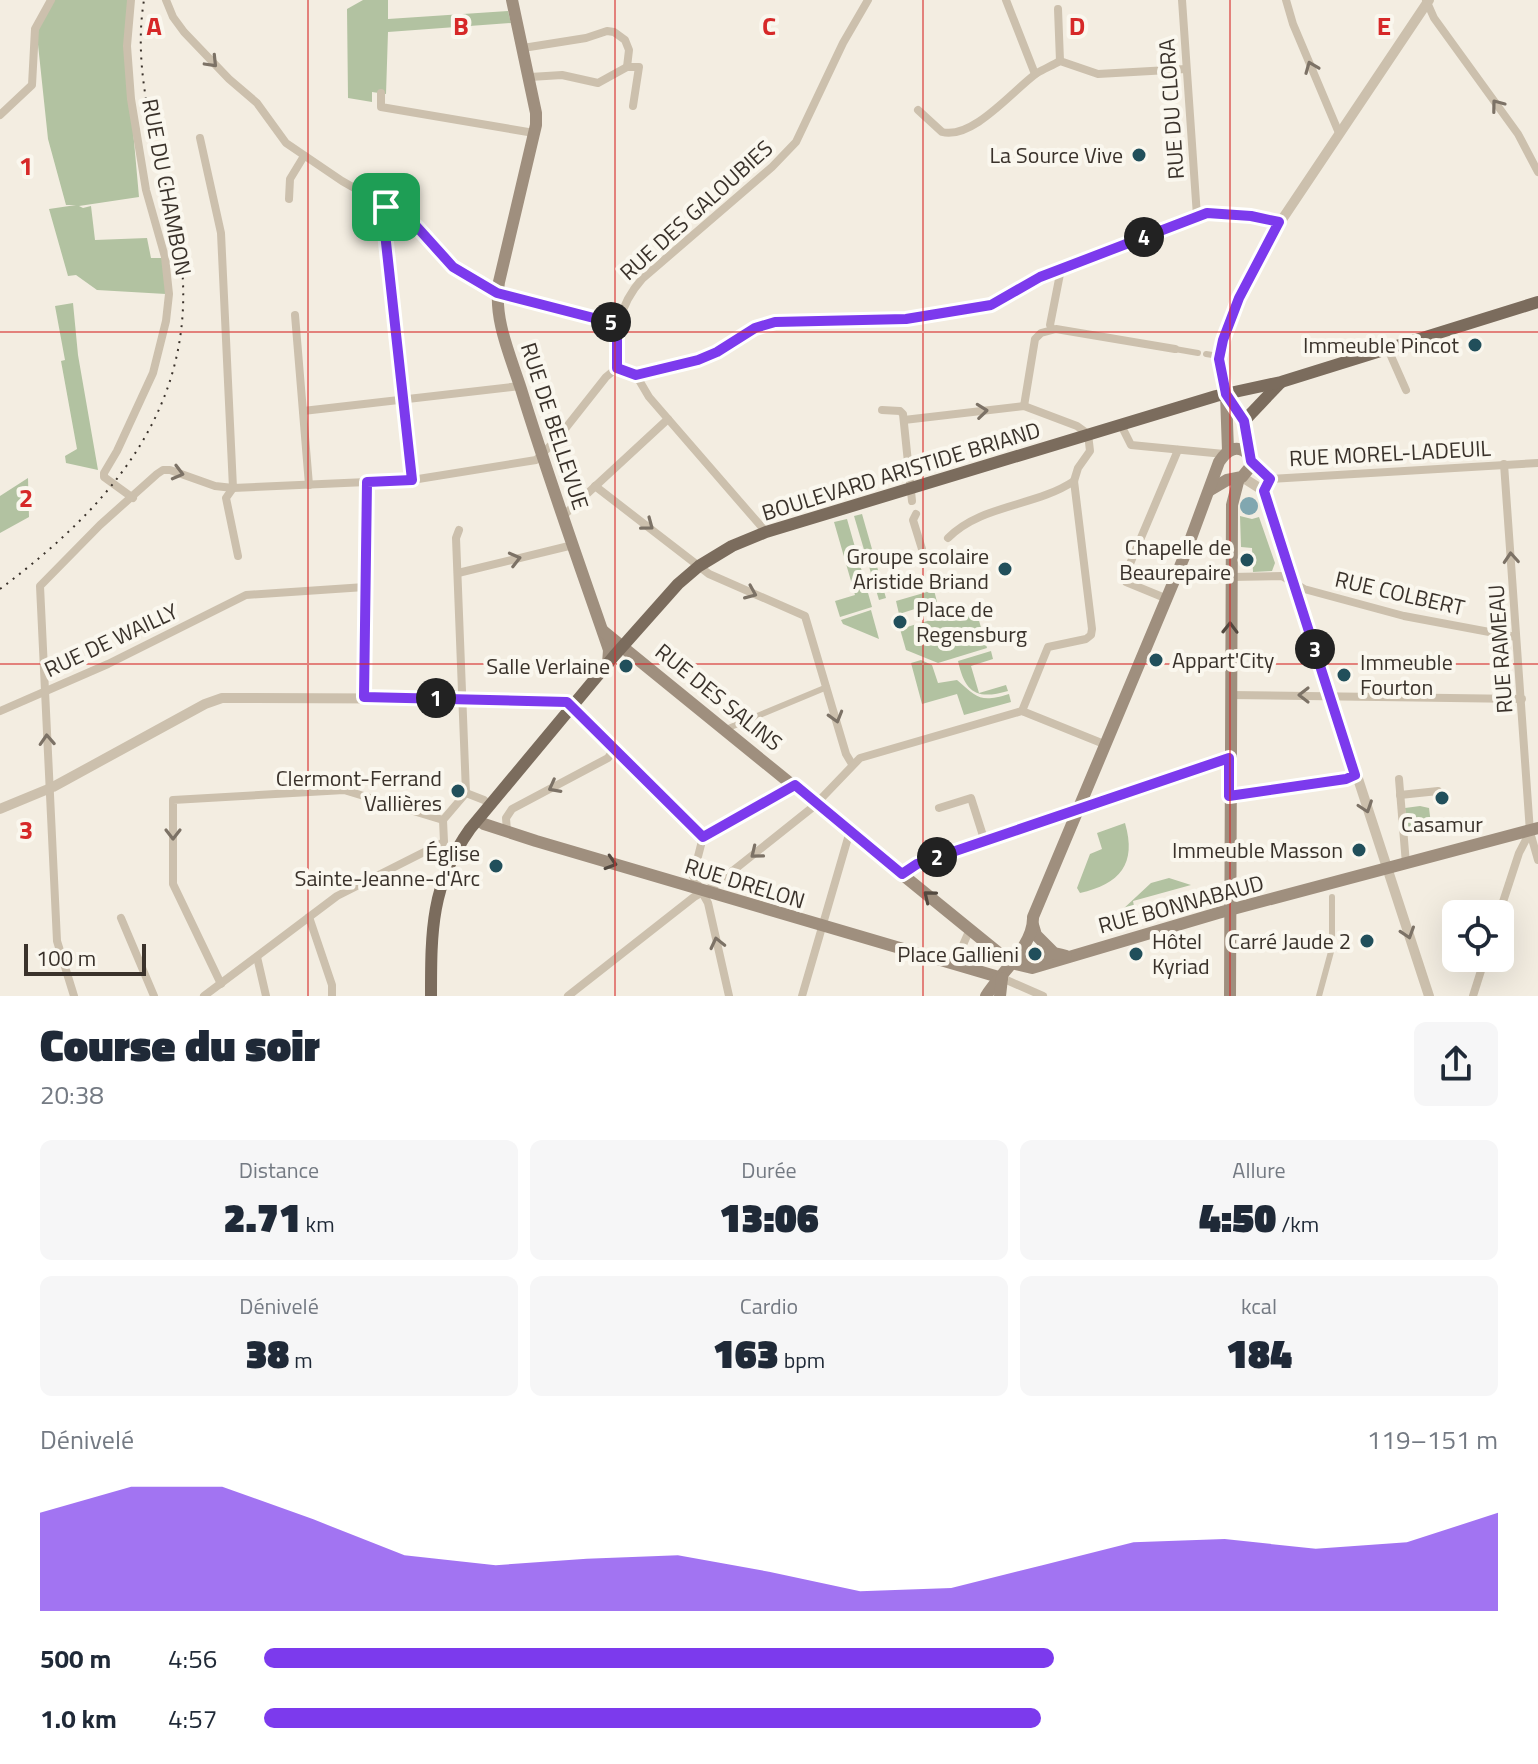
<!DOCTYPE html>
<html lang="fr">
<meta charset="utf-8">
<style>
body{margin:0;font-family:"Titillium Web",sans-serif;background:#f6f6f7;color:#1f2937;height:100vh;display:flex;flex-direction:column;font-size:30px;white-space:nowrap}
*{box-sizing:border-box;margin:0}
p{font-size:26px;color:#747a83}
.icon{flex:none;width:44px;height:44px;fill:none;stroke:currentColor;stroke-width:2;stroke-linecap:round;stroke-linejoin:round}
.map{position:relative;height:996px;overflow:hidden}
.drawer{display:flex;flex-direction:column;background:#fff;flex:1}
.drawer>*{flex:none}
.tools{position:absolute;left:1442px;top:900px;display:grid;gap:16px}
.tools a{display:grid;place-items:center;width:72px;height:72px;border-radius:12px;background:#fff;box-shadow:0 8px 32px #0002;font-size:40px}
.scale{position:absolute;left:24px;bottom:20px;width:122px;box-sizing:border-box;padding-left:8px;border:4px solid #3a322b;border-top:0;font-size:22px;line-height:28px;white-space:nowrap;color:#3a322b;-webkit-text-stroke:6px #faf7ee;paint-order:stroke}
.pin{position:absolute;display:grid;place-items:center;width:68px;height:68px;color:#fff;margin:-34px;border-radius:16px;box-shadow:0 4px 12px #0006}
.km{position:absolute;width:40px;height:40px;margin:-20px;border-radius:50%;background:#222;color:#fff;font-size:22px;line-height:40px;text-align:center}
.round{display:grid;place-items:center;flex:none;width:84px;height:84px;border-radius:12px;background:#f6f6f7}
.overview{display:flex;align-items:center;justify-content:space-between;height:136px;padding:0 40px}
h1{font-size:44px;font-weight:800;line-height:60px}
.figures{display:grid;grid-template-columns:repeat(3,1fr);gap:12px;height:136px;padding:8px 40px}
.figures div{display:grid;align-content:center;border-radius:12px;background:#f6f6f7;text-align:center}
.figures b{font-size:40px;font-weight:800}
.figures small{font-size:22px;font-weight:400}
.figures p{font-size:22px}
.chart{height:224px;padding:16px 40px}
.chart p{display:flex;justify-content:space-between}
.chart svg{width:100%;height:144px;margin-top:8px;fill:#7c3aed;opacity:.7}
ul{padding:0 40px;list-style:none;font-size:26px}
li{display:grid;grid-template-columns:128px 96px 1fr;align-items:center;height:60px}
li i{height:20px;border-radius:10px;background:#7c3aed}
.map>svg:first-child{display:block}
.green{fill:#b2c2a1}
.water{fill:#81a7b0}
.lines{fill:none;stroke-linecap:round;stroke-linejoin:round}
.pedestrian{stroke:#ccc0ad;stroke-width:6}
.minor{stroke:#ccc0ad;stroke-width:8}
.tertiary{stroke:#ccc0ad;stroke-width:10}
.secondary{stroke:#9f8f7e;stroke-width:12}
.primary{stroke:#7b6c5d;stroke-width:12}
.rail{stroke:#3a322b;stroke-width:2;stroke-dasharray:2 6;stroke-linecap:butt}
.oneway{stroke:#7c7266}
.oneway2{stroke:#534940}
.route-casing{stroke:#fff;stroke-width:16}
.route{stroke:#7c3aed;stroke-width:10}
.grid{fill:none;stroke:#d62828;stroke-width:2;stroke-opacity:0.55}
.poi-dot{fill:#214f5b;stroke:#faf7ee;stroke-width:3}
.labels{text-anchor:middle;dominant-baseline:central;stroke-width:8;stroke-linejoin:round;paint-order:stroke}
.street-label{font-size:22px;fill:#3a322b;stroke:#faf7ee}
.poi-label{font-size:22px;fill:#3a322b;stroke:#faf7ee;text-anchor:end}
.grid-label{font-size:26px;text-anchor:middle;font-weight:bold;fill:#d62828;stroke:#faf7ee;stroke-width:8;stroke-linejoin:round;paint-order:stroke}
</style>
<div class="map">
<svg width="1538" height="996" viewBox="0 0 1538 996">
<rect width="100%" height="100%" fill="#f3ede1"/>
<g class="green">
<path d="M54 0H128L126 52 139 197 79 206 83 208 91 206 95 240 147 238 151 258H162L166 294 97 290 76 275 68 276 49 209 76 205H66L48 139 37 35 41 21Z"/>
<path d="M363 0H388V19L508 11 511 23 388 32 386 94 372 92V102L348 98 347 9Z"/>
<path d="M73 303 78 355 98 470 66 463 65 456 77 449 61 361 65 360 55 306Z"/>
<path d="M28 478 29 517 0 533V496Z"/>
<path d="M862 514 886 598 879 600 854 516Z"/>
<path d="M1240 516 1252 519 1259 517 1275 563 1272 571 1253 572 1252 548 1241 547Z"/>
<path d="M847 519 872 607 840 617 835 601 855 595 834 522Z"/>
<path d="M934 590 937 602 899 614 896 601Z"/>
<path d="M975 607 987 648 938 663 906 650 900 629Z"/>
<path d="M871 610 879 639 843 624 841 620Z"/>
<path d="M991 651 993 659 971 666 979 693 1006 685 1008 691C977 700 965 693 958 661Z"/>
<path d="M921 660 932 665 938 683 957 680C978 698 980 703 1009 694L1011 702 964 715 957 694 922 704 911 663Z"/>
<path d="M1420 806 1429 808 1431 824H1421V831L1408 836 1405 808Z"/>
<path d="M1125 823C1137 864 1120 884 1080 893L1077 888 1090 854 1102 849 1097 833Z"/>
<path d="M1169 878 1191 885 1133 901 1134 906 1122 910 1151 883Z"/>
</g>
<circle class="water" cx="1249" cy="506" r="9"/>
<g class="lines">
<g class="pedestrian">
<path d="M1175 349 1198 353"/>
<path d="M1206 354 1219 356"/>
<path d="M726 729 827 687"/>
<path d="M1319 996 1332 948V897"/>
</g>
<g class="minor">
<path d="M131 0 127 46 131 99 146 190 165 257 169 294 166 321 153 373 117 451 104 473V477L133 498"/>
<path d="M166 0 173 17 184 32 229 79 257 103 286 143 342 181 407 218 453 267 497 293 617 324"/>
<path d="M1006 0 1035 74"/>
<path d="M1182 0 1197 216"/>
<path d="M1286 0 1293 24 1339 133"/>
<path d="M1426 0 1434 18 1518 134 1538 172"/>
<path d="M1058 9 1060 61"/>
<path d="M523 48 586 38 607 31 614 32 625 40 629 50 627 67 598 83 562 75 530 77"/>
<path d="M627 67H639L633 106"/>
<path d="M381 93V107L534 133"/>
<path d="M918 110 942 132C973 140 1014 89 1037 73 1044 69 1053 65 1060 61L1098 74 1186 69"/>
<path d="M0 115 32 85 35 29 51 0"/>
<path d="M200 138 221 233 233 488 226 498 238 556"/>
<path d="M289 199 290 179 304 156"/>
<path d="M386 207 383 215 412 480"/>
<path d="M295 315 309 485"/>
<path d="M1052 329 1050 325 1060 274 1059 269"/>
<path d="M1387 347 1406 390"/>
<path d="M617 368C615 333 618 306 642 279L772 167 796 142 843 43 868 0"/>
<path d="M636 375 649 397 766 532"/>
<path d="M1024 406 1035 339 1041 333 1056 329 1175 349"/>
<path d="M882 410 900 411 903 414 912 501"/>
<path d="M303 411 520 386"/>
<path d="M904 420 1024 406 1077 426 1088 434 1090 451 1078 468 1074 481 1092 629 1091 635 1086 639 1048 647 1022 711"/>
<path d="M1121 425 1131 445 1224 454"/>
<path d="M1251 461 1270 479"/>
<path d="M1504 464 1530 832 1538 860"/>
<path d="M1270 479 1538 463"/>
<path d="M595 486 709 574 805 616 846 754 852 764"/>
<path d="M916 514 913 520 922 549"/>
<path d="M563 516 668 419"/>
<path d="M459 530 456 538 466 793"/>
<path d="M948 538C982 504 1035 507 1074 481"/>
<path d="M458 573 573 545"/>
<path d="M1231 577 1282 576 1304 589 1404 616 1516 637"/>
<path d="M1165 598 1126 582 1124 578 1178 450"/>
<path d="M1230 695 1522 699"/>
<path d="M364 697 367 482"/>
<path d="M571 709 703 837"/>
<path d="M0 711 108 664 246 595 365 587"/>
<path d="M1399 779 1406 864"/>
<path d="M466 793 484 800 490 805"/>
<path d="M1400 795 1438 791"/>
<path d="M1229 796 1346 779 1355 775"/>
<path d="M939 808 971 798 985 842"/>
<path d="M507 831 506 818 512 809 608 758 614 749"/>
<path d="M444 842 443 820 466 793"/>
<path d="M902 874 917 864 1229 758"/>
<path d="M1499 914 1519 853 1530 832"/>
<path d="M309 917 332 985V996"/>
<path d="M121 918 154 996"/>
<path d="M257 957 266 996"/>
<path d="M955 963 970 929"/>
<path d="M1002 978 1043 996"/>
<path d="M221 984 173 884V800L344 790 443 820"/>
<path d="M74 996 57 941 40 586 100 525 157 474 163 470H170L215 486 233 488 412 480 536 460 557 439 606 377 617 368 636 375 698 360 717 352 755 328 775 322 906 319 991 305 1040 277 1207 213 1251 216 1279 222"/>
<path d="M204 996 337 896 444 842"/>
<path d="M568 996 694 897 715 885 813 807 860 758 1022 711 1104 744"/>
<path d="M729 996 708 903 693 876 703 837 795 785"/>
<path d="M802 996 850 831"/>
<path d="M1473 996 1485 958"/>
</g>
<g class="tertiary">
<path d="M1226 394 1220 372V349L1239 298 1273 233 1429 0"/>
<path d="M1242 477 1264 491 1429 996"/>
<path d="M0 809 53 787 205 704 222 698 514 699 561 701 567 702 571 709"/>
</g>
<g class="secondary">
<path d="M512 0 536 113V125L499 282C493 318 510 355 521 389 548 477 579 563 609 650L608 664"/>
<path d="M1226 394 1228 451"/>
<path d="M1210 490 1227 480 1242 477 1251 466 1244 421 1226 394"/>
<path d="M603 631 1011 963 1032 968 1218 913 1538 828"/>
<path d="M478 820 484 824 536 841 1002 978"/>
<path d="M1033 925 1036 935 1052 951"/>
<path d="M1011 963C1031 953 1045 949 1066 956"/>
<path d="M986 996C1000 973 1034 946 1033 917L1184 557 1219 462C1227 450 1237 443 1249 455"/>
<path d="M1000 996 1002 978"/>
<path d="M1230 996 1232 505 1239 478"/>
</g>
<g class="primary">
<path d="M1244 421 1280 383"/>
<path d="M431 996C431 931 431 884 470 829L614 656 678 584 699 566 732 546 766 532 1216 396 1281 382 1538 302"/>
</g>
<path class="rail" d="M0 589C127 494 214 382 173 214 156 144 132 73 144 0"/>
</g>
<defs><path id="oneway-chevron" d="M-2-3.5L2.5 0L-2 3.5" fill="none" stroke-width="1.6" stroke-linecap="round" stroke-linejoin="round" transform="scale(2)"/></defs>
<g class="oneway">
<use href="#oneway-chevron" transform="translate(212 62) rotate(46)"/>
<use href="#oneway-chevron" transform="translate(1311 67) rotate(-112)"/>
<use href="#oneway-chevron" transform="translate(1497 105) rotate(-127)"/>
<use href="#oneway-chevron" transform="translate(982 411) rotate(-6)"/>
<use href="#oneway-chevron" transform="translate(178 473) rotate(15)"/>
<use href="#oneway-chevron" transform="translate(648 525) rotate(37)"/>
<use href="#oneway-chevron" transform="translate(1511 558) rotate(-94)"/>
<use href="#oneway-chevron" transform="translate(515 559) rotate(-14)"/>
<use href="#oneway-chevron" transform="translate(751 593) rotate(23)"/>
<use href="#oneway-chevron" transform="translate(1304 695) rotate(-180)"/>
<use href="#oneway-chevron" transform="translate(836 717) rotate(74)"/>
<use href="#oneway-chevron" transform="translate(47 740) rotate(-93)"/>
<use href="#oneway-chevron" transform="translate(554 787) rotate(152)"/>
<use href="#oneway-chevron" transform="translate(1366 807) rotate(71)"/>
<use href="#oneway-chevron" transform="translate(173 834) rotate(90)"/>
<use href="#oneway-chevron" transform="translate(756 853) rotate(141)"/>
<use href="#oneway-chevron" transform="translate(1408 933) rotate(72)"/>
<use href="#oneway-chevron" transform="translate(717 943) rotate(-103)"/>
</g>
<g class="oneway2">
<use href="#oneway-chevron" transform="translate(1230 628) rotate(-89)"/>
<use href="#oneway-chevron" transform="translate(611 863) rotate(17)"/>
<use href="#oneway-chevron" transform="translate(929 896) rotate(-141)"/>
</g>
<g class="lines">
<g class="route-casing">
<path id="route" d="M386 207 417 227 453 267 497 293 617 324V368L636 375 698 360 717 352 755 328 775 322 906 319 991 305 1040 277 1207 213 1251 216 1279 222 1239 298 1223 340 1219 359 1226 394 1244 421 1251 461 1270 479 1264 491 1355 775 1346 779 1229 796V758L917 864 902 874 795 785 703 837 567 702 364 697 367 482 412 480 383 215Z"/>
</g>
<use href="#route" class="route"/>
</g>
<path class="grid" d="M308 0V996M615 0V996M923 0V996M1230 0V996M0 332H1538M0 664H1538"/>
<g class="poi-dot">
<circle cx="1139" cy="155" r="8"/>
<circle cx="1475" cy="345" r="8"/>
<circle cx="1247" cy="560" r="8"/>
<circle cx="1005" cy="569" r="8"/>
<circle cx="900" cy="622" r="8"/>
<circle cx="1156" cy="660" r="8"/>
<circle cx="626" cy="666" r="8"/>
<circle cx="1344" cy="675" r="8"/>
<circle cx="458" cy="791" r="8"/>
<circle cx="1442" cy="798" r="8"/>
<circle cx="1359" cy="850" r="8"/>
<circle cx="496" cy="866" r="8"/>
<circle cx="1367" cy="941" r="8"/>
<circle cx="1035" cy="954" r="8"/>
<circle cx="1136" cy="954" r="8"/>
</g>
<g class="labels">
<g class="street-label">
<text transform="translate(1171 109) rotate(-94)">RUE DU CLORA</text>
<text transform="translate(167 187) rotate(79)">RUE DU CHAMBON</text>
<text transform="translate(696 210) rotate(-42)">RUE DES GALOUBIES</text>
<text transform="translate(555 426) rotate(72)">RUE DE BELLEVUE</text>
<text transform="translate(1390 453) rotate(-3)">RUE MOREL-LADEUIL</text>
<text transform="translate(901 471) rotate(-17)">BOULEVARD ARISTIDE BRIAND</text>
<text transform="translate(1400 593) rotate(13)">RUE COLBERT</text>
<text transform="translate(111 640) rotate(-25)">RUE DE WAILLY</text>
<text transform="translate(1500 649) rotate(-94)">RUE RAMEAU</text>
<text transform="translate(719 697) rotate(39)">RUE DES SALINS</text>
<text transform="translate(745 883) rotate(17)">RUE DRELON</text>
<text transform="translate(1181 904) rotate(-15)">RUE BONNABAUD</text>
</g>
<g class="poi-label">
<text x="1123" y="155">La Source Vive</text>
<text x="1459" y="345">Immeuble Pincot</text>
<text x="1231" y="547">Chapelle de<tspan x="1231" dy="25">Beaurepaire</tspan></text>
<text x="989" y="556">Groupe scolaire<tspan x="989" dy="25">Aristide Briand</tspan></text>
<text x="916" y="609" text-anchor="start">Place de<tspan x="916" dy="25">Regensburg</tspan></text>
<text x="1172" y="660" text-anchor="start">Appart'City</text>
<text x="1360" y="662" text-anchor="start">Immeuble<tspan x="1360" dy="25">Fourton</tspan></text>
<text x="610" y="666">Salle Verlaine</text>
<text x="442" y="778">Clermont-Ferrand<tspan x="442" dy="25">Vallières</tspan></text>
<text x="1442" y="824" text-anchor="middle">Casamur</text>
<text x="1343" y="850">Immeuble Masson</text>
<text x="480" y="853">Église<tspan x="480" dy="25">Sainte-Jeanne-d'Arc</tspan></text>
<text x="1152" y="941" text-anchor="start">Hôtel<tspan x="1152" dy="25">Kyriad</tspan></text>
<text x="1351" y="941">Carré Jaude 2</text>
<text x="1019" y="954">Place Gallieni</text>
</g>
</g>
<g class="grid-label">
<text x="154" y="35">A</text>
<text x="461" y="35">B</text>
<text x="769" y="35">C</text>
<text x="1077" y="35">D</text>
<text x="1384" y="35">E</text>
<text x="26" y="175">1</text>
<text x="26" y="507">2</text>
<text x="26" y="839">3</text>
</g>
</svg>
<div class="tools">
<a><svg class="icon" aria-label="locate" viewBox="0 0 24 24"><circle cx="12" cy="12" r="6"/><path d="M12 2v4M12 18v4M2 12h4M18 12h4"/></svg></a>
</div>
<div class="scale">100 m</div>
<div class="pin" style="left:386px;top:207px;background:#1e9e55"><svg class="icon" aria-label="arrive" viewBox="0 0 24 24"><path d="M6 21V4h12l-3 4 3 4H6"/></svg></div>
<b class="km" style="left:436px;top:698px">1</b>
<b class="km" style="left:937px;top:857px">2</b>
<b class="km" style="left:1315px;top:649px">3</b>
<b class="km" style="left:1144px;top:237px">4</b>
<b class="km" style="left:611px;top:322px">5</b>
</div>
<section class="drawer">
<div class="overview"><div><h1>Course du soir</h1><p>20:38</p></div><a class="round"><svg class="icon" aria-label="share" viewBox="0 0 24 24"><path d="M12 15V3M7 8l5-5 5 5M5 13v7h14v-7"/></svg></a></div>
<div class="figures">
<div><p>Distance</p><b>2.71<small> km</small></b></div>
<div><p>Durée</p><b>13:06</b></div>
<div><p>Allure</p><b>4:50<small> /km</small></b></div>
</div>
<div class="figures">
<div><p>Dénivelé</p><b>38<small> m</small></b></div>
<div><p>Cardio</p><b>163<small> bpm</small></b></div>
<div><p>kcal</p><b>184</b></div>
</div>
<div class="chart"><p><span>Dénivelé</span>119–151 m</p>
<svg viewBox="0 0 160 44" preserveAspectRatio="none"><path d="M0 44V14L10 6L20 6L30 16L40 27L50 30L60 28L70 27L80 32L90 38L100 37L110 30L120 23L130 22L140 25L150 23L160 14V44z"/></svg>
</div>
<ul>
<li><b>500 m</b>4:56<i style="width:64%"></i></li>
<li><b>1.0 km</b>4:57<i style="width:63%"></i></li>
</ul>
</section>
